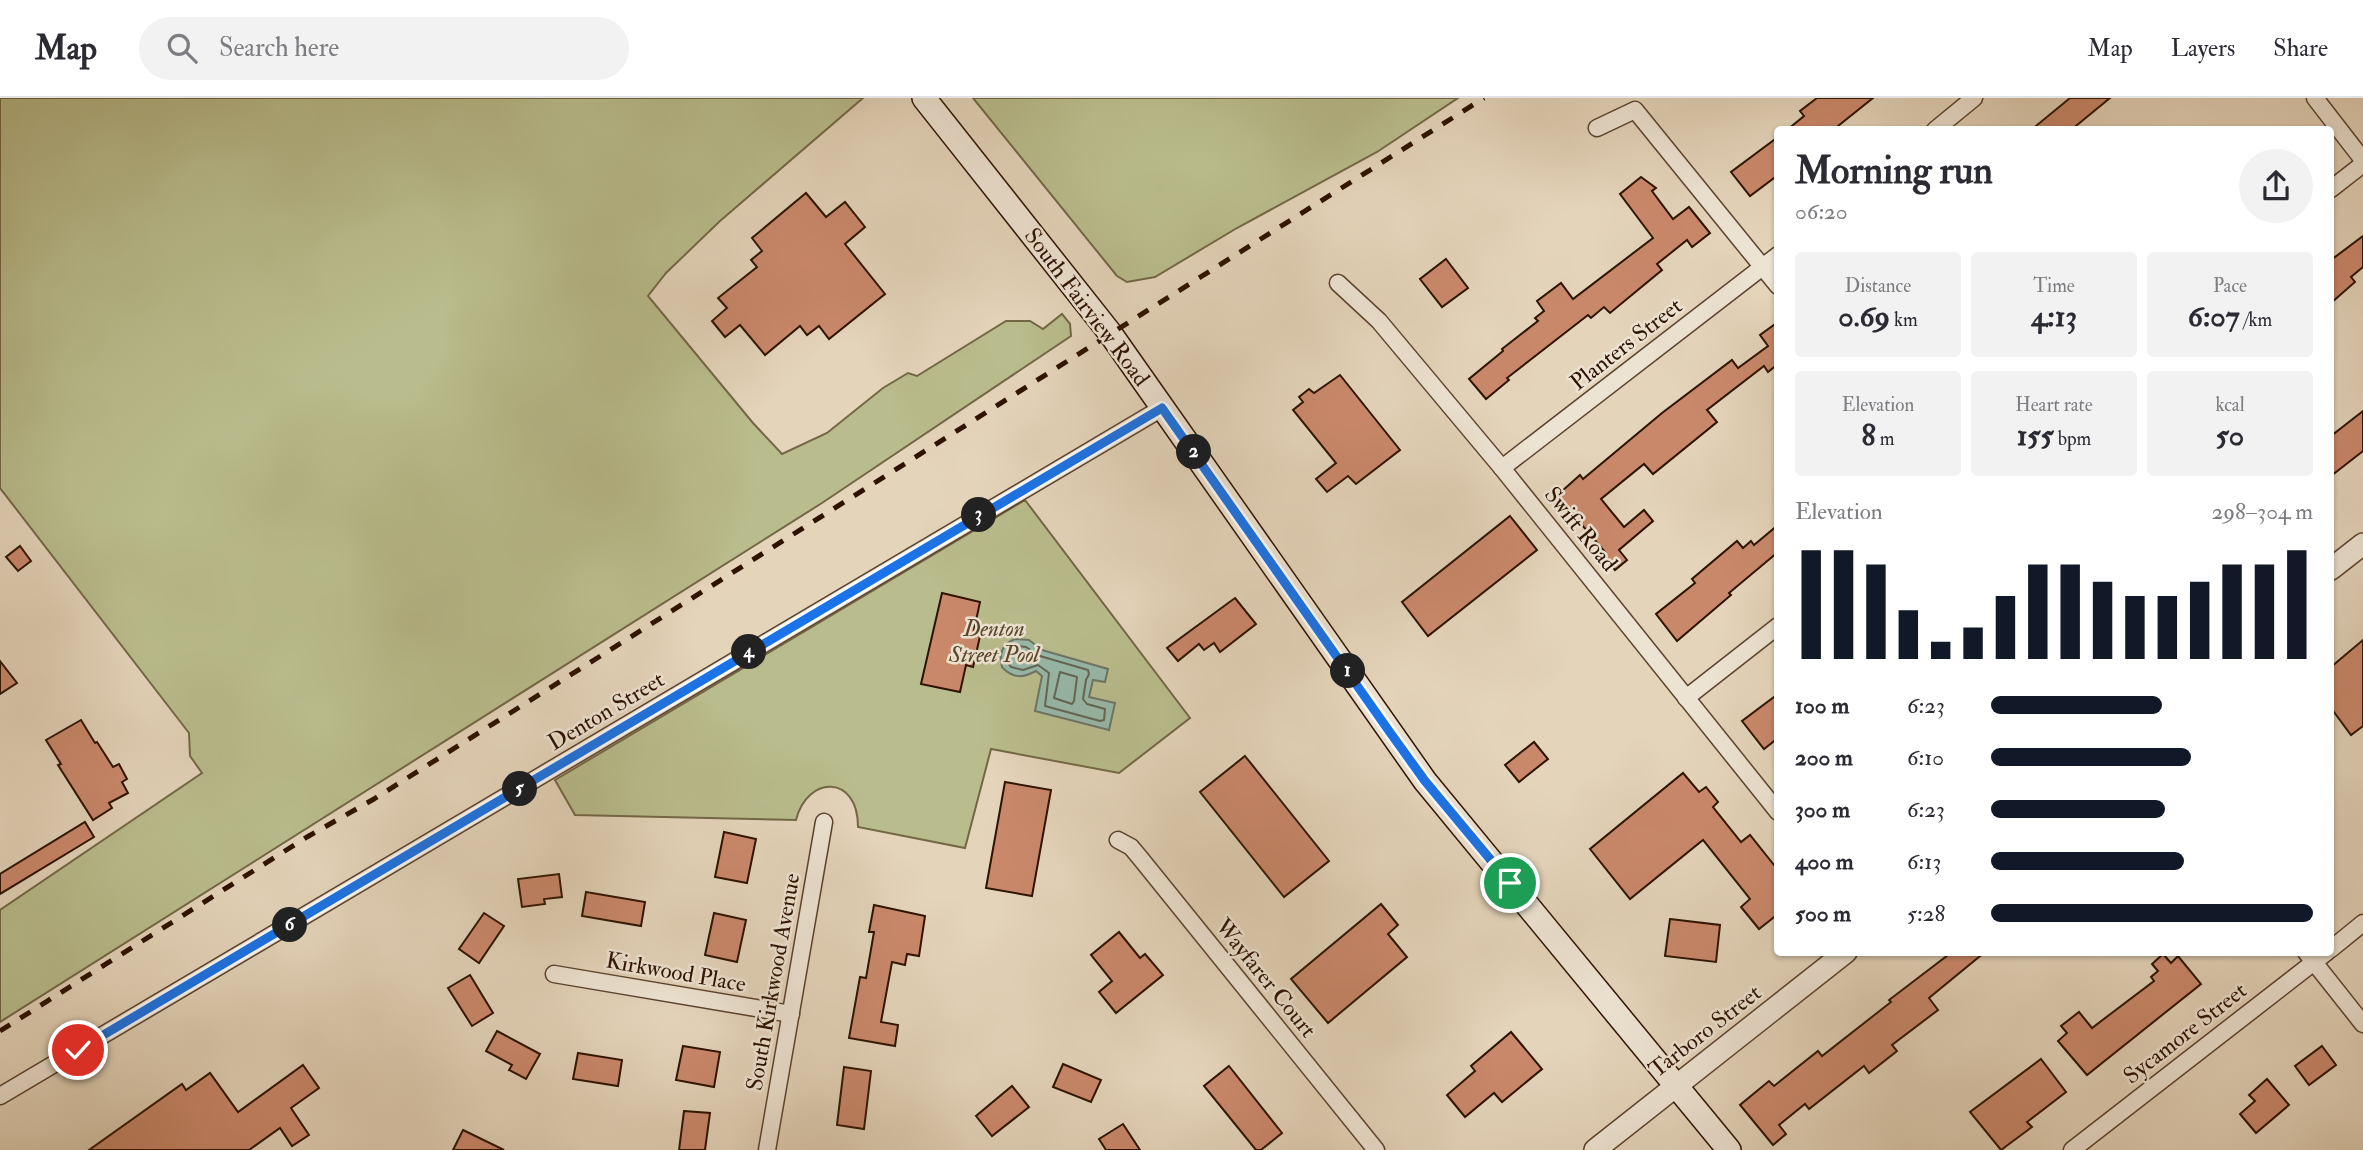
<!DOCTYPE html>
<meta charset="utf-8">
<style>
body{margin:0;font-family:"IM FELL Double Pica",serif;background:#f2f2f3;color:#2b2b33;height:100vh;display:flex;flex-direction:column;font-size:26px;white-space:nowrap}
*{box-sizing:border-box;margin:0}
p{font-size:23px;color:#7c7c81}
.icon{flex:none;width:38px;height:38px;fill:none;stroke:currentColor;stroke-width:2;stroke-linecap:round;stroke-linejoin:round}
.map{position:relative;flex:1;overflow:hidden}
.details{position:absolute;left:1774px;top:28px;width:560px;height:830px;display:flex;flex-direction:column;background:#fff;border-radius:7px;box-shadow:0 2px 5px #0004}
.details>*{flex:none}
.pin{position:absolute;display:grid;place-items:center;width:60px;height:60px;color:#fff;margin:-30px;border:4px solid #fff;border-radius:50%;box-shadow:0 2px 7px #0007}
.km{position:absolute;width:35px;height:35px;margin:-18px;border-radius:50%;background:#222;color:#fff;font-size:19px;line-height:35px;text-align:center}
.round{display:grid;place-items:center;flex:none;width:74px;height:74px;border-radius:37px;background:#f2f2f3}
.overview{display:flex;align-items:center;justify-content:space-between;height:119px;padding:0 21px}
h1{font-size:38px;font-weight:700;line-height:52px}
.metrics{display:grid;grid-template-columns:repeat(3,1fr);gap:10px;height:119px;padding:7px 21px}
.metrics div{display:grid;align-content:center;border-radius:7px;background:#f2f2f3;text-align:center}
.metrics b{font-size:30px;font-weight:700}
.metrics small{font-size:19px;font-weight:400}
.metrics p{font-size:19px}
.chart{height:196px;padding:14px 21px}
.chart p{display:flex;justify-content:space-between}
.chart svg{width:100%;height:126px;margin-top:7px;stroke:#111827;stroke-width:6}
ul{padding:0 21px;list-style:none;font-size:23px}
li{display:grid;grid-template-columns:112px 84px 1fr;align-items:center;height:52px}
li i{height:18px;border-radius:9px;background:#111827}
header{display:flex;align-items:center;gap:42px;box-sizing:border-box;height:98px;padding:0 35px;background:#fff;border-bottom:2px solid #e1e1e2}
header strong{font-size:33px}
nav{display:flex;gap:38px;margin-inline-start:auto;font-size:24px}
.search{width:490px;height:63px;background:#f2f2f3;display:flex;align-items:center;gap:18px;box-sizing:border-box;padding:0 24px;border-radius:38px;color:#7c7c81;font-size:26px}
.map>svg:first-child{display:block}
.green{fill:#b9bc8c;stroke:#736746;stroke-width:2}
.water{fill:#97b9a9;stroke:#6d7665;stroke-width:2}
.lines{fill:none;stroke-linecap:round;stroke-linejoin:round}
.shore{stroke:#626654;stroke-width:2}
.building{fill:#ca886b;stroke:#2d1200;stroke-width:2}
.minor-casing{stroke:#5b422e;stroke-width:19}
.tertiary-casing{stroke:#5b422e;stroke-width:24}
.secondary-casing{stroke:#2d1200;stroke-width:26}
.minor{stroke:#ede3d2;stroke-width:16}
.tertiary{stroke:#ede3d2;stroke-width:21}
.secondary{stroke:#ede3d2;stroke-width:23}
.rail{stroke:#2d1200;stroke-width:5;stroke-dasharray:12 12;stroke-linecap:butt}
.route-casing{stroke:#fff;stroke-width:14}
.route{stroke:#1a73e8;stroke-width:9}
.labels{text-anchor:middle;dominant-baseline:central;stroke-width:5;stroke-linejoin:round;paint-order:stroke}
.street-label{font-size:23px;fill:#2d1200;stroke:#ede3d2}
.park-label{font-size:23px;font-style:italic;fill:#57452a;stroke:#ede3d2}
</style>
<header>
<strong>Map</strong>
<div class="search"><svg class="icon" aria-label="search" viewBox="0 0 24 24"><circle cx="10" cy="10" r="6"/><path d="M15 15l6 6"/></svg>Search here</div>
<nav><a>Map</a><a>Layers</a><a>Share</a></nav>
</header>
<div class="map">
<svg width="2363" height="1052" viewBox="0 0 2363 1052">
<rect width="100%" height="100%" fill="#e4d4ba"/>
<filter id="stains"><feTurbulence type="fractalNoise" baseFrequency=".00286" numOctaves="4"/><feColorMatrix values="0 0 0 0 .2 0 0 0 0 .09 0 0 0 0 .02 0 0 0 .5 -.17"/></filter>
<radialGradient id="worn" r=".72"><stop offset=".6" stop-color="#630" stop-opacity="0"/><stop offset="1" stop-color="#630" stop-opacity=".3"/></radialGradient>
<g class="green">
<path d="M0 0H863L720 123 666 175 648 198 753 325 782 356 827 335 883 290 908 275 917 278 1006 223H1030L1043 231 1062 216 1070 226 1071 238 822 405 0 924V812L202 675 190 658 189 635 0 390Z"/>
<path d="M973 0H1458L1377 54 1237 130 1155 179 1127 184 1117 178Z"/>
<path d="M1025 402 1190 620 1119 675 991 651 965 750 858 729C858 676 807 677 796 722L575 717 555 682Z"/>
</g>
<path class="water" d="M1015 541 1029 542 1042 552 1108 571 1105 584 1093 582 1089 599 1115 605 1109 632 1035 613 1042 578 1036 573C1023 580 1013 581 1002 569 999 555 1002 546 1015 541Z"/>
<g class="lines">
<g class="shore">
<path d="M1017 548 1026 549 1040 558 1088 572 1089 576 1086 582 1083 601 1087 606 1105 611 1104 622 1100 623 1045 608 1049 575 1038 567 1023 572 1011 569C1004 561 1007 551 1017 548Z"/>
<path d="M1060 574 1077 579 1074 603 1072 606 1054 600Z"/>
</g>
</g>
<g class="building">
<path d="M1817 0H1873L1833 32H1787L1804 18 1800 13Z"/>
<path d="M2070 0H2110L2071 32H2031Z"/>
<path d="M1778 39V77L1750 98 1731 74Z"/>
<path d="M1641 79 1656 90 1652 93 1673 121 1689 109 1710 135 1692 149 1687 142 1657 166 1662 172 1610 215 1604 209 1591 220 1588 217 1507 280 1509 282 1486 301 1469 281 1503 253 1502 251 1538 223 1535 220 1544 213 1537 203 1561 185 1573 201 1653 140 1620 96Z"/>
<path d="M806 95 826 119 845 104 865 129 845 146 885 196 829 241 819 228 807 237 800 228 765 257 740 227 725 239 712 223 727 210 718 200 757 169 751 162 762 153 752 140Z"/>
<path d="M2363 138V169L2351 179 2355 184 2331 205V162Z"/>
<path d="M1446 161 1468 190 1442 209 1420 181Z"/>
<path d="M1778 224V266L1768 274 1764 268 1707 312 1717 324 1653 376 1644 366 1601 401 1624 429 1644 412 1653 423 1619 452 1627 462 1615 472 1602 456 1605 454 1577 421 1573 424 1553 401 1580 377 1583 381 1662 315 1732 262 1738 270 1768 248 1760 237Z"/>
<path d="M1340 277 1400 352 1356 386 1348 378 1327 394 1316 381 1336 365 1293 312 1303 304 1299 299 1309 291 1314 295Z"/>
<path d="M2363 313V353L2331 378V338Z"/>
<path d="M1510 418 1537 452 1428 538 1402 504Z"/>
<path d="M1778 427V454L1729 495 1731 497 1677 543 1656 516 1695 485 1692 481 1737 443 1743 450 1751 443 1754 447Z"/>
<path d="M20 448 31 463 18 473 6 459Z"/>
<path d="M942 495 980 504 974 532 981 534 973 569 966 567 960 594 921 586Z"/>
<path d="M1235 500 1256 526 1220 554 1214 545 1204 552 1199 546 1178 563 1167 550Z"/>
<path d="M2363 542V628L2351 637 2331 610V569Z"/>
<path d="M0 563 17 585 0 596Z"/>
<path d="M1778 596V640L1764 651 1742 623Z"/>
<path d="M81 622 95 645 97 644 113 669 119 666 127 681 122 684 128 695 109 705 112 710 93 722 58 667 61 666 46 642Z"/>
<path d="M1534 644 1548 661 1519 684 1505 667Z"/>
<path d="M1245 658 1329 763 1284 799 1200 694Z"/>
<path d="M1683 675 1699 694 1706 689 1718 704 1713 709 1741 744 1750 737 1778 772V816L1759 831 1741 809 1750 801 1703 742 1630 801 1590 751Z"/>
<path d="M1005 684 1051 692 1032 798 986 790Z"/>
<path d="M85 724 94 739 0 796V776Z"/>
<path d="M724 734 756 741 747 785 715 779Z"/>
<path d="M559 776 562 799 544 801 545 806 522 809 518 781Z"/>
<path d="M586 794 645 804 641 828 582 818Z"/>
<path d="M1381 806 1398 827 1388 836 1407 859 1328 925 1291 881Z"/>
<path d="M874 807 925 818 919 858 907 856 905 867 892 864 881 924 898 927 895 948 849 940 860 879 866 880 874 834H869Z"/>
<path d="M484 815 504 828 479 865 459 851Z"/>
<path d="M714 815 746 822 737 864 705 857Z"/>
<path d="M1670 821 1720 827 1716 864 1665 858Z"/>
<path d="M1119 834 1140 860 1145 856 1163 877 1116 915 1099 894 1112 883 1091 857Z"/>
<path d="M1952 854H1985L1929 900 1938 912 1892 947 1897 953 1869 975 1864 968 1809 1011 1805 1006 1779 1027 1786 1036 1773 1047 1740 1007 1769 983 1774 988 1818 953 1822 958 1891 904 1889 902Z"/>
<path d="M2163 856 2171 865 2178 858 2201 886 2087 977 2058 943 2067 935 2061 928 2079 914 2092 930 2154 883 2151 879 2158 873 2152 866Z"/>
<path d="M470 877 493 915 472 928 448 890Z"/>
<path d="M497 933 540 956 526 981 509 972 512 967 486 953Z"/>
<path d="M1511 934 1542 971 1502 1004 1494 995 1465 1019 1447 997 1475 973 1471 968Z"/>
<path d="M683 948 720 954 714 989 676 982Z"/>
<path d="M2322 948 2336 967 2309 987 2295 968Z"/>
<path d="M578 955 622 962 618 988 573 981Z"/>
<path d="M2041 961 2066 994 2027 1024 2032 1029 2001 1052 1970 1014Z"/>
<path d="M1063 966 1101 982 1091 1004 1053 989Z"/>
<path d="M303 967 319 990 291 1010 309 1037 292 1048 280 1030 249 1052H89L182 986 186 992 210 975 238 1014Z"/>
<path d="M1229 968 1282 1035 1261 1052H1256L1204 988Z"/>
<path d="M844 969 871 973 864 1031 837 1027Z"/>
<path d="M2267 981 2289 1007 2256 1035 2240 1016 2255 1003 2249 997Z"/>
<path d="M1012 988 1029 1009 992 1038 976 1018Z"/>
<path d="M684 1013 710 1015 705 1052H679Z"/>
<path d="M1123 1026 1140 1052H1106L1099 1041Z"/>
<path d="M463 1032 504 1052H453Z"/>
</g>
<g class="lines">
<g class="minor-casing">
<g id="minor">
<path d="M2315 0 2363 62"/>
<path d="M1597 30 1635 12 1778 188"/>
<path d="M1935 32 1974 0"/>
<path d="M2331 91 2363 66"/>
<path d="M1338 185 1379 223 1502 370 1778 714"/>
<path d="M1502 370 1778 157"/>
<path d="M1686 600 1778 528"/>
<path d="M1118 742 1131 749 1141 761 1376 1052"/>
<path d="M2331 851 2363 825"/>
<path d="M2306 854 2363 926"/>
<path d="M554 876 791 916"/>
<path d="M0 998 1162 310"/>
<path d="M767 1052 824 724"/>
<path d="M2072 1052 2327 854"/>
</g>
</g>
<g class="tertiary-casing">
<g id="tertiary">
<path d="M2331 471 2363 446"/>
<path d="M1595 1052 1846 854"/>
</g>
</g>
<g class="secondary-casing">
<path id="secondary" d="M924 0 1110 235 1425 683 1729 1052"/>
</g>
<use href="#minor" class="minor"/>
<use href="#tertiary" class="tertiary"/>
<use href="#secondary" class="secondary"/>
<path class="rail" d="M0 933 307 739 374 701 1484 0"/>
</g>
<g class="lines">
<g class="route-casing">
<path id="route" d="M78 952 1162 310 1389 633 1425 683 1510 785"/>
</g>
<use href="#route" class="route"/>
</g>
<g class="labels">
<g class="street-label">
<text transform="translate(1087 209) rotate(53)">South Fairview Road</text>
<text transform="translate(1626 246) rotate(-38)">Planters Street</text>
<text transform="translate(1581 431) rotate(51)">Swift Road</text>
<text transform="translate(606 613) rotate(-31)">Denton Street</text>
<text transform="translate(676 874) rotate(10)">Kirkwood Place</text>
<text transform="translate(1266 880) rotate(51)">Wayfarer Court</text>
<text transform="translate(773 884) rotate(-80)">South Kirkwood Avenue</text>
<text transform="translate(1705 933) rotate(-38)">Tarboro Street</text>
<text transform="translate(2185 935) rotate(-38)">Sycamore Street</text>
</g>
<g class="park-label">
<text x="994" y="530">Denton<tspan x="994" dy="26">Street Pool</tspan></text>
</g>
</g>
<rect width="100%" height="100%" filter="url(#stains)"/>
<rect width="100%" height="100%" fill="url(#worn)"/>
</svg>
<div class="pin" style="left:1510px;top:785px;background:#1e9e55"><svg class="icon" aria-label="arrive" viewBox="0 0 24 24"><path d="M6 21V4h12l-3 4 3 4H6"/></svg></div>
<div class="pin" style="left:78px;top:952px;background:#d93025"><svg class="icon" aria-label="check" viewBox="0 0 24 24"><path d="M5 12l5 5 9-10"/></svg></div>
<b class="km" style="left:1348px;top:573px">1</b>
<b class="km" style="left:1194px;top:354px">2</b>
<b class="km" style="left:979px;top:417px">3</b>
<b class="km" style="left:749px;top:554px">4</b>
<b class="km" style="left:520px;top:691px">5</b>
<b class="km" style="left:290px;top:827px">6</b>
<section class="details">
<div class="overview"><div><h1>Morning run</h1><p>06:20</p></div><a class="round"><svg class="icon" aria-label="share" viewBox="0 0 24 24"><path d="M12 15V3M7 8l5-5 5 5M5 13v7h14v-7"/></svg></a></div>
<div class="metrics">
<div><p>Distance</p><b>0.69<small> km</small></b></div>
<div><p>Time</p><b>4:13</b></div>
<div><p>Pace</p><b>6:07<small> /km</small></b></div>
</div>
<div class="metrics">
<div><p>Elevation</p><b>8<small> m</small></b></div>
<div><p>Heart rate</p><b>155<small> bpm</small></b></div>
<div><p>kcal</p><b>50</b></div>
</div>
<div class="chart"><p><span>Elevation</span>298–304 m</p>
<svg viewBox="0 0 160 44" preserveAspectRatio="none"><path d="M5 44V6M15 44V6M25 44V11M35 44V27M45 44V38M55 44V33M65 44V22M75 44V11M85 44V11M95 44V17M105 44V22M115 44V22M125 44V17M135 44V11M145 44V11M155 44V6"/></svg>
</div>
<ul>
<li><b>100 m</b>6:23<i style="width:53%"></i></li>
<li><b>200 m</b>6:10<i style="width:62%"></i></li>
<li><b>300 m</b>6:23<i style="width:54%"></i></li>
<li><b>400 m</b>6:13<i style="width:60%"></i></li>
<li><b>500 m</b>5:28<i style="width:100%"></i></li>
</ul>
</section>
</div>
